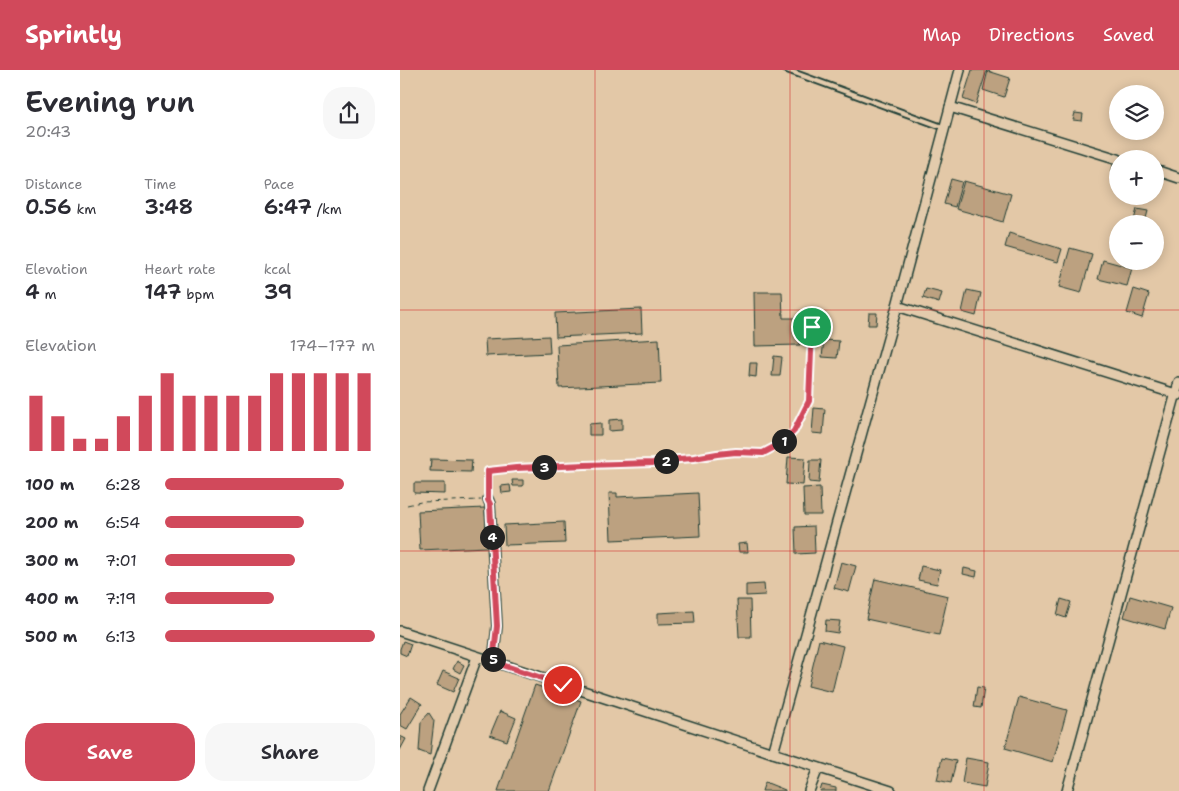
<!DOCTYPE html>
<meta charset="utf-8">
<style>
body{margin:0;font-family:"Shantell Sans",sans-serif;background:#f7f7f7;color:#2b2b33;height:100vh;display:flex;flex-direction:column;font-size:19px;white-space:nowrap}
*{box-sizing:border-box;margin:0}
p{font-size:16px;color:#7c7c81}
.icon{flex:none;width:28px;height:28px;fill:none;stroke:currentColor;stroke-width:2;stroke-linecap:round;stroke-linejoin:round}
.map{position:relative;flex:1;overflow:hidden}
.sheet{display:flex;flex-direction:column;background:#fff;width:400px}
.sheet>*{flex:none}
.controls{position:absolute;left:709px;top:15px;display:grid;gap:10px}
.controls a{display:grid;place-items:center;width:55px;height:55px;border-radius:50%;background:#fff;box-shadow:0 2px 12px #0003;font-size:25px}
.pin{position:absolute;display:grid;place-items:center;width:42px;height:42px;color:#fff;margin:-21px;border:2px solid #fff;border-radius:50%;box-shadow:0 1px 5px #0007}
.km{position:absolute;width:25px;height:25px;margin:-12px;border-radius:50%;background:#222;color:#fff;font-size:14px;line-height:25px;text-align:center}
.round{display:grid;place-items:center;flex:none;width:52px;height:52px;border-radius:20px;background:#f7f7f7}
.overview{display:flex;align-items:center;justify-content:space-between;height:85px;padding:0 25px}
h1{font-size:28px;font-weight:600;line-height:38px}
.stats{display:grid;grid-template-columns:repeat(3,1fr);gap:8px;height:85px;padding:5px 25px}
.stats div{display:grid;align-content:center}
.stats b{font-size:21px;font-weight:600}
.stats small{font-size:14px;font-weight:400}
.stats p{font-size:14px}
.chart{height:140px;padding:10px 25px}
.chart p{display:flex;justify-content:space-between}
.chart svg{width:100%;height:90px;margin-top:5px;stroke:#d1495b;stroke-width:6}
.cta{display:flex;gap:10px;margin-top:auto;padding:10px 25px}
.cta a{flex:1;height:58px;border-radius:20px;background:#d1495b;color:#fff;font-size:20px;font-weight:600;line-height:58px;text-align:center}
.cta a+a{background:#f7f7f7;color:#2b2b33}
ul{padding:0 25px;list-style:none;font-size:16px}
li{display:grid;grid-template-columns:80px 60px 1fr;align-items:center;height:38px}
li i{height:12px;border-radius:6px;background:#d1495b}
header{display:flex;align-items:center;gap:30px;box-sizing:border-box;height:70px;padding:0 25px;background:#d1495b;color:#fff}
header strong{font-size:24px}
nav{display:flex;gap:28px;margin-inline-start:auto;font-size:18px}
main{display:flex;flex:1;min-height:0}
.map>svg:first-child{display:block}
.building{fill:#bca180;stroke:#1f3d34}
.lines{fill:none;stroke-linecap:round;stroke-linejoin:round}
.lane-casing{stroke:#1f3d34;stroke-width:8}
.street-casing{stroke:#1f3d34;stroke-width:12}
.path{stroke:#1f3d34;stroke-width:1;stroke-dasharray:5 4;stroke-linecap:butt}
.lane{stroke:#e3cbac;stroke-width:4.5}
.street{stroke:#e3cbac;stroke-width:9}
.route-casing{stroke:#fff;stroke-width:10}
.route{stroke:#d1495b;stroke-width:6}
.grid{fill:none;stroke:#d62828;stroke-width:1;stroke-opacity:0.55}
</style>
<header>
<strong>Sprintly</strong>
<nav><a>Map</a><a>Directions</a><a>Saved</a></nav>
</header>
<main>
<section class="sheet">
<div class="overview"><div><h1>Evening run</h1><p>20:43</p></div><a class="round"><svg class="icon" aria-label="share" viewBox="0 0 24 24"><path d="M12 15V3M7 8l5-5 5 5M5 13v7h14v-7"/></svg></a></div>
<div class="stats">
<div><p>Distance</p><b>0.56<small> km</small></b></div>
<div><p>Time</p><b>3:48</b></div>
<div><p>Pace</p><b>6:47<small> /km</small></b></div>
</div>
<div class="stats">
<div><p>Elevation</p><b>4<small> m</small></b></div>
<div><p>Heart rate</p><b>147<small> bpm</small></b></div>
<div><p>kcal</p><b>39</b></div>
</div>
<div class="chart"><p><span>Elevation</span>174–177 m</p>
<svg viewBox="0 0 160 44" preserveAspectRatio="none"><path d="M5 44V17M15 44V27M25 44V38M35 44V38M45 44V27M55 44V17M65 44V6M75 44V17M85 44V17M95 44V17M105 44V17M115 44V6M125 44V6M135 44V6M145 44V6M155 44V6"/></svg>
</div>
<ul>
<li><b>100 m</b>6:28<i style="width:85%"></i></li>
<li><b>200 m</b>6:54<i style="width:66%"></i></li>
<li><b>300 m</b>7:01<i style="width:62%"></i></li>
<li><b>400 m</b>7:19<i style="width:52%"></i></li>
<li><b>500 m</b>6:13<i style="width:100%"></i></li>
</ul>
<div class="cta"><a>Save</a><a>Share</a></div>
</section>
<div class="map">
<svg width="779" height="721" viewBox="0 0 779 721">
<rect width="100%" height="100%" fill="#e3c8a7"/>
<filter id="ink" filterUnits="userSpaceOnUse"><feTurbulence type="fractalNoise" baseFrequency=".02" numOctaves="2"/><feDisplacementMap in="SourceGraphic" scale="10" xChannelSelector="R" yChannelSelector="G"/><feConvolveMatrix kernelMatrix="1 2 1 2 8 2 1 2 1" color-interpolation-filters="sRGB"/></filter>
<g filter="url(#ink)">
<g class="building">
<path d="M572 0H587L576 34 563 29Z"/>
<path d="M588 1 610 8 604 27 583 20Z"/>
<path d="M675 43 683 44 682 51 673 50Z"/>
<path d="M713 95 718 96V106L711 104Z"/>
<path d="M551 109 562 112 555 137 544 134Z"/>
<path d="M564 111 611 124 603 152 556 139Z"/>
<path d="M737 139 748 141 745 152 734 150Z"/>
<path d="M609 163 662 179 658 192 605 177Z"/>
<path d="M670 178 692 184 681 223 659 217Z"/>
<path d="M703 190 732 198 727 216 698 209Z"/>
<path d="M526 219 542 223 539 233 523 228Z"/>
<path d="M734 219 749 224 742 248 727 243Z"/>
<path d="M567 220 581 223 576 246 562 242Z"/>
<path d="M354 222H382L383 248H400V275L355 276Z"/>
<path d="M241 239 242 263 156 267 155 243Z"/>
<path d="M469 243H477L476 255H468Z"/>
<path d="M149 266 150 283 86 286 85 269Z"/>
<path d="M259 269 261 313 159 318 157 275Z"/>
<path d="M424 270 439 271 437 288 422 287Z"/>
<path d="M374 286 382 287 380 306H372Z"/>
<path d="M350 293H357L356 307 349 306Z"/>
<path d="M414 338 425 339 423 364 412 363Z"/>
<path d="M222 349V360L209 361V350Z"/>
<path d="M201 353V365H189V354Z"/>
<path d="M388 387 405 388 403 415 386 414Z"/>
<path d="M31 389 72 390 71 402 30 401Z"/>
<path d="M410 390H421L419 413 409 412Z"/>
<path d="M112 410H123V416H113Z"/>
<path d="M14 413H45V424L14 423Z"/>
<path d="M110 415 111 422 102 423 101 416Z"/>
<path d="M420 417 421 445H404L403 418Z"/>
<path d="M209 423H217V427L298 423 300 466 211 470Z"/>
<path d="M85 438 87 477 20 480 18 441Z"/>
<path d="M164 452 165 473 105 475 104 455Z"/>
<path d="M414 456 415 483 396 484 395 457Z"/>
<path d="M347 473 348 482H339L338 474Z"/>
<path d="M441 492 456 496 449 522 434 518Z"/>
<path d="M521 496 540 500 537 514 518 510Z"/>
<path d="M564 498 577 501 576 507 563 504Z"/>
<path d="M475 509 548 526 539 565 466 549Z"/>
<path d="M364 514 365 525 346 526V515Z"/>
<path d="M730 526 771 538 765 559 724 547Z"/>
<path d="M661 529 671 532 666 548 657 545Z"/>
<path d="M337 530H350L351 567H339Z"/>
<path d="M294 541 295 553 258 554V543Z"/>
<path d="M426 550 440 551 438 563 425 561Z"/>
<path d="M419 570 443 576 432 622 408 616Z"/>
<path d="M3 571 11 574 7 586 0 583V579Z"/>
<path d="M57 591 64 595 60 603 53 599Z"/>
<path d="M43 601 59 608 53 622 37 615Z"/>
<path d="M135 615 181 631 149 721H98Z"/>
<path d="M577 617 584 618 581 638 574 637Z"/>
<path d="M11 627 22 634 7 659 0 655V644Z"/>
<path d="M619 627 667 640 653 692 605 678Z"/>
<path d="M100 641 116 648 107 671 90 665Z"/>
<path d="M29 643 34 651 30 685 19 681 21 652Z"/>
<path d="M0 666 6 669 0 680Z"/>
<path d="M542 688 556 691 551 713 537 710Z"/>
<path d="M566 688 589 692 585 717 562 713Z"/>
<path d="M365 712 385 720V721H362Z"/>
<path d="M422 715 436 718V721H420Z"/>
</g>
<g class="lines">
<g class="lane-casing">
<path id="lane" d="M387 0 545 58"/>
</g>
<g class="street-casing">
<g id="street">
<path d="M550 37 718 89"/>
<path d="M755 100 779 108"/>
<path d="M497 236 560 0"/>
<path d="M88 429 90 434 97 556 93 592"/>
<path d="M0 561 373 683 497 236 779 325"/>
<path d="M373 683 491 721"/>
<path d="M28 721 77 587"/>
<path d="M409 721 418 698"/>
<path d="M667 721 779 312"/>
</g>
</g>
<g class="path">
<path d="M88 420V401L116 399 185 395 253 393 279 389 294 388 317 384 336 382 363 383 383 373 394 361 409 331 412 257"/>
<path d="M7 435 21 432 81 430"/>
</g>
<use href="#lane" class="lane"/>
<use href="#street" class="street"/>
</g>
</g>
<g class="lines" filter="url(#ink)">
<g class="route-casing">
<path id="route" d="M163 615 93 592 97 556 90 434 88 430V401L116 398 185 395 253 393 279 389 294 388 317 384 336 382 363 383 382 373 394 361 409 331 412 257"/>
</g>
<use href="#route" class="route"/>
</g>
<path class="grid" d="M195 0V721M390 0V721M584 0V721M0 240H779M0 481H779"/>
</svg>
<div class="controls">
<a><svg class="icon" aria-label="layers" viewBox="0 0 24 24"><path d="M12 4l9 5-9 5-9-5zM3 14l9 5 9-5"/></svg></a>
<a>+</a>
<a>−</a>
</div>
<div class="pin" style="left:412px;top:257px;background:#1e9e55"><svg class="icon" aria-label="arrive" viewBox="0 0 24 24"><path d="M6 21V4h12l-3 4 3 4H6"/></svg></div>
<div class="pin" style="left:163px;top:615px;background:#d93025"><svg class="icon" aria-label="check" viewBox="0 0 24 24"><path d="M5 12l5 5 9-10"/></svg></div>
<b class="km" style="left:384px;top:371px">1</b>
<b class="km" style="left:266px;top:391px">2</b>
<b class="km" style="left:144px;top:397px">3</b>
<b class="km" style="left:92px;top:467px">4</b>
<b class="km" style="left:93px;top:589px">5</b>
</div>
</main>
